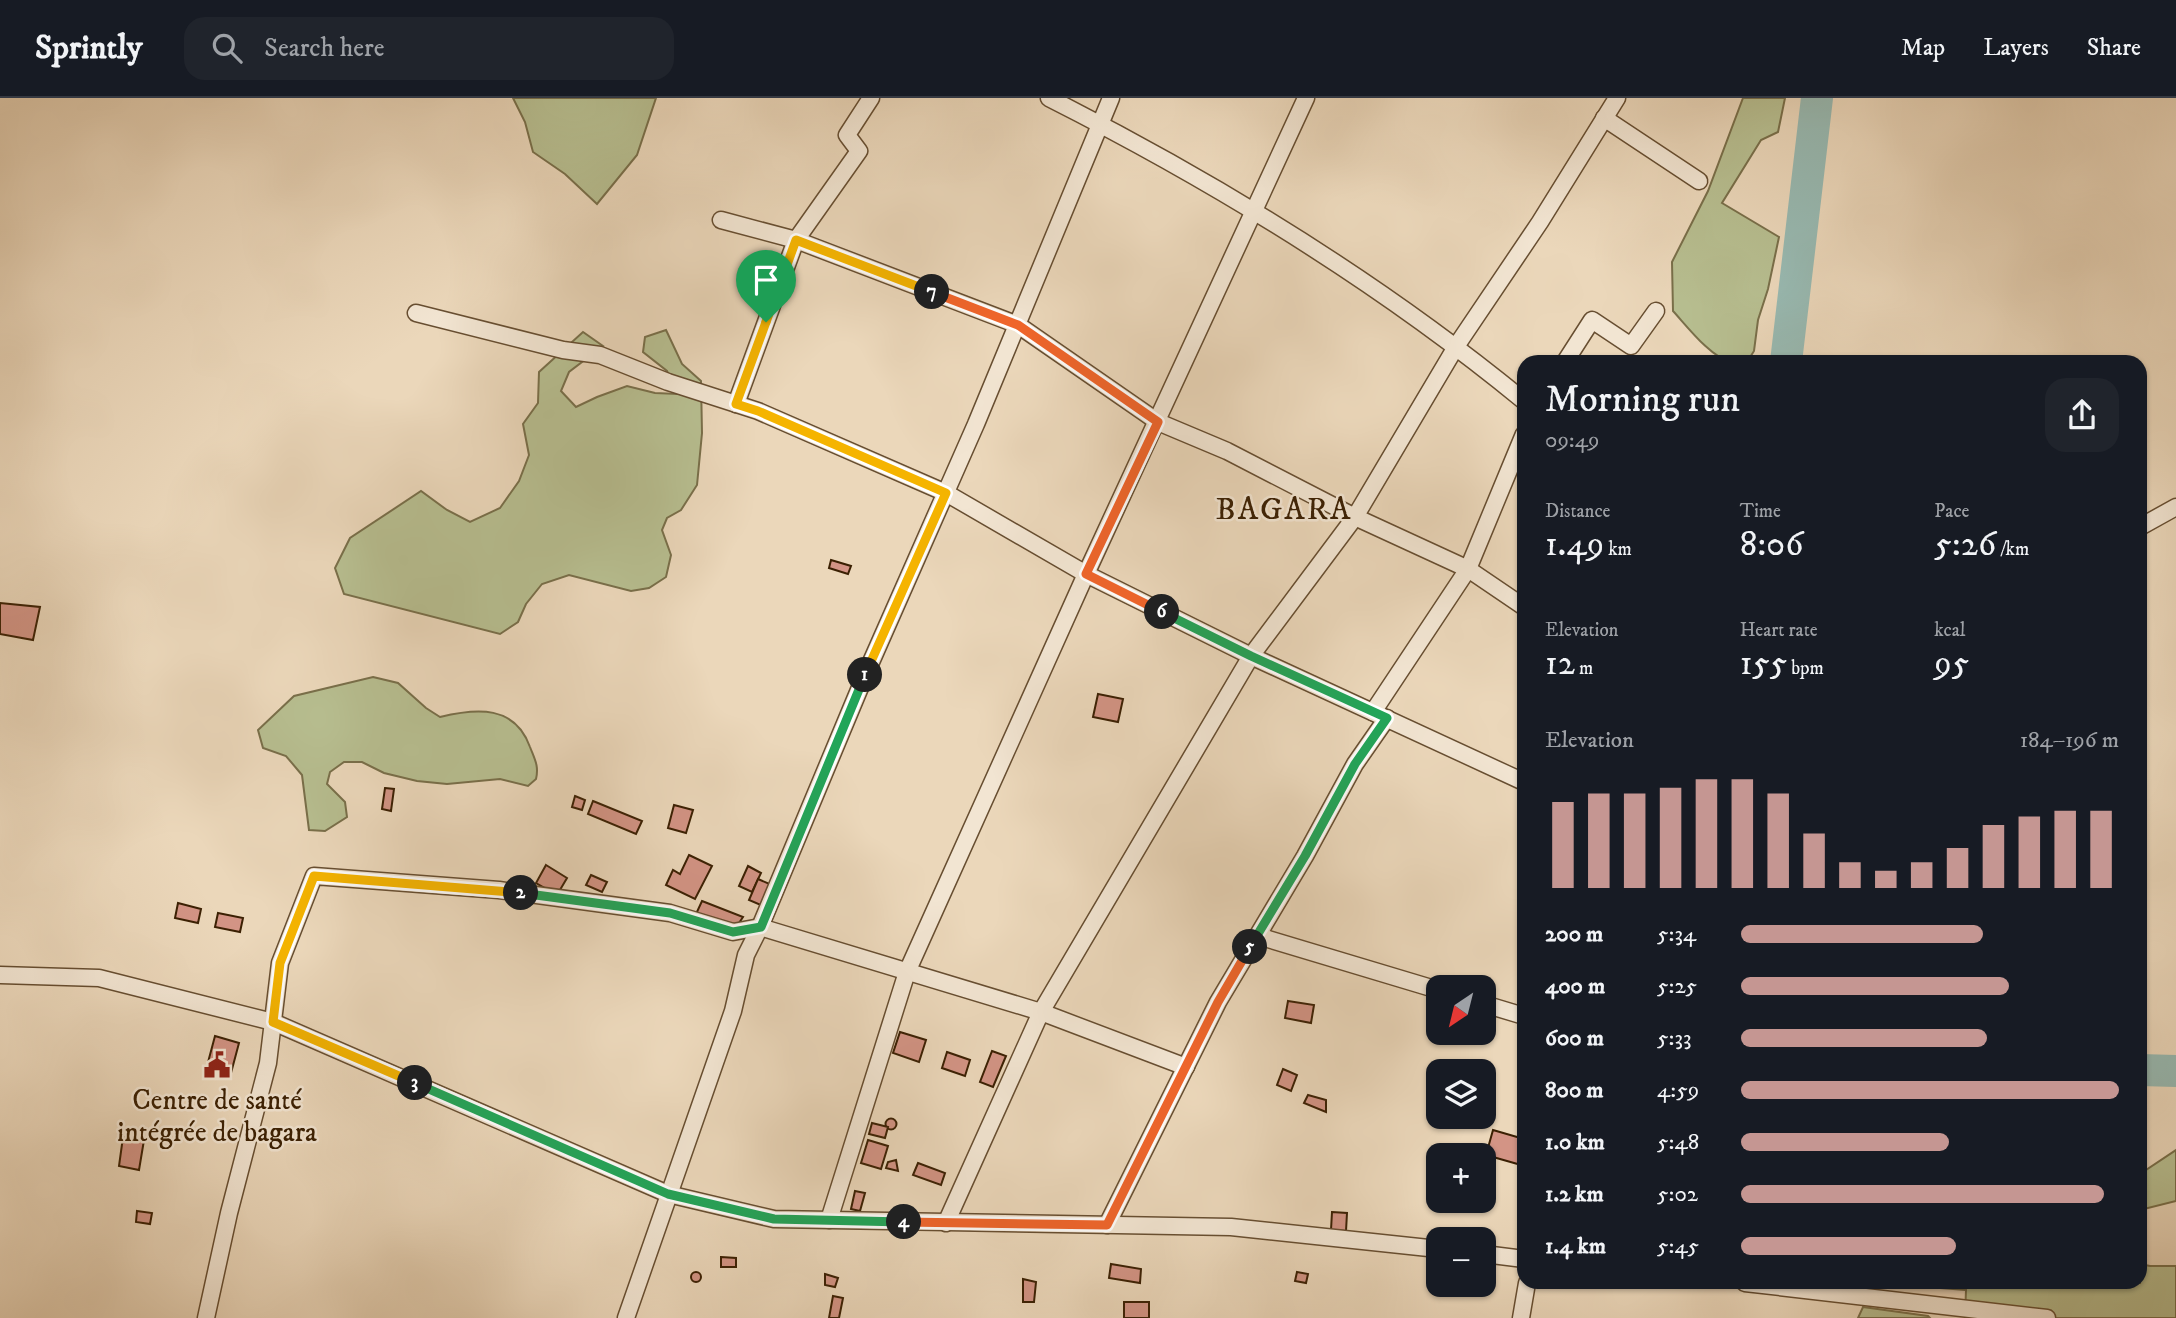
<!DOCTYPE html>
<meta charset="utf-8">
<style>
body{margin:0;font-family:"IM FELL DW Pica",serif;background:#20242c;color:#f1f3f6;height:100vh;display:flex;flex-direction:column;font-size:26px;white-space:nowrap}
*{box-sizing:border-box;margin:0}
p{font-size:23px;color:#9ea1a6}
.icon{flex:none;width:38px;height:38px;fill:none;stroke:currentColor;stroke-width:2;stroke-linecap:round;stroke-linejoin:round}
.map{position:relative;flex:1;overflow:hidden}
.sheet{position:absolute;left:1517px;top:257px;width:630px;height:934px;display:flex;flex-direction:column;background:#171b24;border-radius:21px;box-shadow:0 2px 5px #0004}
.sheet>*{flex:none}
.needle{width:46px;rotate:215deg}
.fabs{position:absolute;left:1426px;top:877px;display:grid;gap:14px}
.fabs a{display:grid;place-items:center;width:70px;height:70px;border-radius:14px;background:#171b24;box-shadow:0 2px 5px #0004;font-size:35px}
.pin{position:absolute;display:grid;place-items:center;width:60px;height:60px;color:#fff;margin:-72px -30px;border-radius:50% 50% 50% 0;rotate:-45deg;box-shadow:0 0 7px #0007}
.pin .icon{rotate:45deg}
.km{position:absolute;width:35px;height:35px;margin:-18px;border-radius:50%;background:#222;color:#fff;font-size:19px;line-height:35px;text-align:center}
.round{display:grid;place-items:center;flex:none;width:74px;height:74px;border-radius:21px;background:#20242c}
.headline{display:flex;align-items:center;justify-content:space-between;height:119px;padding:0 28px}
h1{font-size:38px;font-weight:600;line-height:52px}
.figures{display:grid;grid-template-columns:repeat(3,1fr);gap:10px;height:119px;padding:7px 28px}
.figures div{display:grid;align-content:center}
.figures b{font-size:35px;font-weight:600}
.figures small{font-size:19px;font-weight:400}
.figures p{font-size:19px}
.chart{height:196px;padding:14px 28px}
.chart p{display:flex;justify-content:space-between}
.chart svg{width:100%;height:126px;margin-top:7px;stroke:#c59692;stroke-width:6}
ul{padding:0 28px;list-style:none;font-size:23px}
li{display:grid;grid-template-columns:112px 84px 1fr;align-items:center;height:52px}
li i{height:18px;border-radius:9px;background:#c59692}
header{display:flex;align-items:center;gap:42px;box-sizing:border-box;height:98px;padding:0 35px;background:#171b24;border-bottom:2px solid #363941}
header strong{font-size:33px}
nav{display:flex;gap:38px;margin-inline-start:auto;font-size:24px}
.search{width:490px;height:63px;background:#20242c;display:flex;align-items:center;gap:18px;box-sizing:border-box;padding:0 24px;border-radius:21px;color:#9ea1a6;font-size:26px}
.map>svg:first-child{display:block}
.green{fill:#b7be90;stroke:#796f4a;stroke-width:2}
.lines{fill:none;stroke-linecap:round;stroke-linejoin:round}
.river{stroke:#98b9b1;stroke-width:32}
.building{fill:#d39485;stroke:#3b2003;stroke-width:2}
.street-casing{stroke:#674e31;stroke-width:19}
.street{stroke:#f2e5d2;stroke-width:16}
.split-1-casing{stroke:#fff;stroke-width:14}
.split-2-casing{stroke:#fff;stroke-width:14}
.split-3-casing{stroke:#fff;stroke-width:14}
.split-4-casing{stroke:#fff;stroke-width:14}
.split-5-casing{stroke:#fff;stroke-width:14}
.split-6-casing{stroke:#fff;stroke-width:14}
.split-7-casing{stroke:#fff;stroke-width:14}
.split-8-casing{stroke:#fff;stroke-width:14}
.split-1{stroke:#f5b400;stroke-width:9}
.split-2{stroke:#22a559;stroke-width:9}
.split-3{stroke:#f5b400;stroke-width:9}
.split-4{stroke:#22a559;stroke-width:9}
.split-5{stroke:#f0652b;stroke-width:9}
.split-6{stroke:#22a559;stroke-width:9}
.split-7{stroke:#f0652b;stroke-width:9}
.split-8{stroke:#f5b400;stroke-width:9}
.labels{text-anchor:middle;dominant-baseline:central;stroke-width:5;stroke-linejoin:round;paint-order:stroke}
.poi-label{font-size:28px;fill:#3b2003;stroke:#f2e5d2}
.quarter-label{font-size:32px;letter-spacing:2px;fill:#3b2003;stroke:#f2e5d2}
</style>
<header>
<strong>Sprintly</strong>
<div class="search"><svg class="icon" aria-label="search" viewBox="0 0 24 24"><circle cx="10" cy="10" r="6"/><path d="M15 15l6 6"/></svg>Search here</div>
<nav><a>Map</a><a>Layers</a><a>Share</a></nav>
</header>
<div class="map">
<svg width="2176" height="1220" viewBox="0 0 2176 1220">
<rect width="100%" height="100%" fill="#ebd7ba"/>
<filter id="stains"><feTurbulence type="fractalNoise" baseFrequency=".00286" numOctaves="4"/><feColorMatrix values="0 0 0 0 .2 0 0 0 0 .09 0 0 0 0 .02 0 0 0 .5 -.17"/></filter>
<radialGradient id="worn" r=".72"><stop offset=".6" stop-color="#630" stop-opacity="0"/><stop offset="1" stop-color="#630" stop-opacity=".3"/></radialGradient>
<g class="green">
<path d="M513 0H656L637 57 597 106 565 76 533 54 525 24Z"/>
<path d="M1743 0H1785L1778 34 1761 42 1722 105 1779 139 1768 191 1758 222 1754 253 1747 264C1742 264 1736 265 1731 264 1711 260 1686 227 1673 213L1672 164 1708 93Z"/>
<path d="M666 232 682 266 701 283 702 335 697 387 681 412 667 420 662 432 671 457 666 479 649 490 631 493 569 477 542 486 526 506 518 524 500 536 344 496 335 470 350 440 421 393 447 412 470 424 500 410 519 383 529 357 523 326 538 305 539 274 583 234 603 248 569 274 561 293 576 309 597 299 627 288 655 295 677 296 667 273 643 254 645 239Z"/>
<path d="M373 579 398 585 426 610 440 619C477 610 515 607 530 649 535 662 539 668 536 681L528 688 500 681 447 686 417 683 384 675 362 664H344L330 674 327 686 345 704 347 719 325 733 309 732 302 677 286 658 263 650 258 632 294 598Z"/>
<path d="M2176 1052V1103L2140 1112V1076Z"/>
<path d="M2140 1166 2150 1168H2176V1220H1965L1966 1192 1875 1185H2140Z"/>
<path d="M1863 1209 1928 1218 1930 1220H1858Z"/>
</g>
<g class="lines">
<g class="river">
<path d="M1786 264 1817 0"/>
<path d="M2140 972 2176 973"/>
</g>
</g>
<g class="building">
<path d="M831 462 851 468 848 476 829 470Z"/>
<path d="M0 505 40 509 33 542 0 536Z"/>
<path d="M1098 596 1123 601 1118 624 1093 619Z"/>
<path d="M385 690 394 691 391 713 382 711Z"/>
<path d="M575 698 585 702 582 712 572 709Z"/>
<path d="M593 703 642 723 636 736 588 716Z"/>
<path d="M674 707 693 712 686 735 668 730Z"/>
<path d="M689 757 712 768 695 801 666 787 673 772 680 776Z"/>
<path d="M546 767 567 780 557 797 536 785Z"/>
<path d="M748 768 761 775 752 794 739 788Z"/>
<path d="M591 777 607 784 602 794 586 787Z"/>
<path d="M758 781 772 787 763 808 749 802Z"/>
<path d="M702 803 743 819 733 834 696 816Z"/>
<path d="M178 805 201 811 198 825 175 820Z"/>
<path d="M218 815 243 820 240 834 215 829Z"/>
<path d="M1288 903 1314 907 1311 925 1285 920Z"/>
<path d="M900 934 926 942 919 964 893 955Z"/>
<path d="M215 938 239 945 231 975 207 968Z"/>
<path d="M992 953 1006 958 993 989 980 984Z"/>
<path d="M947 954 970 962 965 978 942 970Z"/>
<path d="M1283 971 1297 977 1291 993 1277 987Z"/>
<path d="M1308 997 1326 1002V1014L1304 1005Z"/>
<circle cx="891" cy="1026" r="5.5"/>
<path d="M872 1025 888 1029 885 1040 869 1036Z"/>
<path d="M1493 1032 1524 1041V1056L1521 1067 1486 1057Z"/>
<path d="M123 1039 144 1042 139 1072 119 1068Z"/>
<path d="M868 1042 888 1048 881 1071 861 1065Z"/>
<path d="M896 1062 898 1073 886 1070 888 1064Z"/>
<path d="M918 1065 945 1075 941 1087 913 1077Z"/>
<path d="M855 1093 865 1095 860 1113 851 1111Z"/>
<path d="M137 1113 152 1115 150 1126 136 1124Z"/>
<path d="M1332 1114 1347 1115 1346 1133 1331 1132Z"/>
<path d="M721 1159 736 1160V1169H721Z"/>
<path d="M1111 1166 1141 1171 1140 1185 1109 1180Z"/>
<circle cx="696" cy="1179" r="5"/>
<path d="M1297 1174 1308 1176 1306 1185 1295 1183Z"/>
<path d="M825 1176 838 1180 835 1189 825 1187Z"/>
<path d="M1023 1181 1036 1184 1034 1204H1023Z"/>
<path d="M833 1198 843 1200 839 1220H829Z"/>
<rect x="1124" y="1204" width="25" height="16"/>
</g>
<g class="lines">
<g class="street-casing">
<g id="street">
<path d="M1049 0C1217 85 1379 184 1524 303"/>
<path d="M1604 20 1699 83"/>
<path d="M721 122 796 142 1018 227 1158 324 1227 353 1355 419 1468 471 1524 509"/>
<path d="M416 215 563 252 600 257 668 284 758 313 946 395 1086 476 1251 558 1524 684"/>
<path d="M1565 264 1592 222 1631 248 1656 213"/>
<path d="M736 306 796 142 859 53 847 37 871 0"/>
<path d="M2140 429 2176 409"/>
<path d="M1373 614 1468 471 1524 336"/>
<path d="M1258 838 1438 892"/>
<path d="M0 877 99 880 273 924 668 1096 774 1121 1231 1129 1438 1151"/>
<path d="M1484 906 1524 918"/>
<path d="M829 1122 907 874 1086 476 1306 0"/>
<path d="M946 1125 1041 914 1251 558 1355 419 1457 247 1540 124 1617 0"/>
<path d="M1107 1127 1218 904 1305 758 1355 666 1387 620"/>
<path d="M1484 1156 1524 1161"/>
<path d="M1745 1185 2047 1220"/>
<path d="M206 1220 229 1115 268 965 280 865 314 778 499 792 670 815 733 834 760 829 1041 914 1186 969"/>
<path d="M626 1220 733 913 746 857 760 829 864 580 976 326 1111 0"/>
<path d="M1521 1220 1527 1185"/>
</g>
</g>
<use href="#street" class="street"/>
</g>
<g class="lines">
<g class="split-1-casing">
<path id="split-1" d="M766 224 736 306 758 313 946 395 865 577"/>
</g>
<g class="split-2-casing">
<path id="split-2" d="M521 795 670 815 733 834 761 829 865 577"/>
</g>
<g class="split-3-casing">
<path id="split-3" d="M415 985 273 924 280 865 314 778 521 795"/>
</g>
<g class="split-4-casing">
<path id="split-4" d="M415 985 668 1096 774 1121 904 1124"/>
</g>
<g class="split-5-casing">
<path id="split-5" d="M904 1124 1107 1127 1218 904 1250 849"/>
</g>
<g class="split-6-casing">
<path id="split-6" d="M1162 514 1251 558 1387 620 1355 666 1305 758 1250 849"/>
</g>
<g class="split-7-casing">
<path id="split-7" d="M932 194 1018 227 1158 324 1086 476 1162 514"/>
</g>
<g class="split-8-casing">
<path id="split-8" d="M766 224 796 142 932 194"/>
</g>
<use href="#split-1" class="split-1"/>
<use href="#split-2" class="split-2"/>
<use href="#split-3" class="split-3"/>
<use href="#split-4" class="split-4"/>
<use href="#split-5" class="split-5"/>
<use href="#split-6" class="split-6"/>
<use href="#split-7" class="split-7"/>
<use href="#split-8" class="split-8"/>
</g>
<defs>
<g id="civic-bare" transform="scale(2.1)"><path d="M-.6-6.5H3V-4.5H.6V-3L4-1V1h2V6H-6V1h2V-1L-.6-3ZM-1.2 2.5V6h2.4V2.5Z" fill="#8f2418" stroke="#f2e5d2" stroke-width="2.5" paint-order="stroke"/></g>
</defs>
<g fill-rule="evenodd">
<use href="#civic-bare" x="217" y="967"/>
</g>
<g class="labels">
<g class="poi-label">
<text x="217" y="1002">Centre de santé<tspan x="217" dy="32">intégrée de bagara</tspan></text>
</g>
<g class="quarter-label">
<text x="1284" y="412">BAGARA</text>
</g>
</g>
<rect width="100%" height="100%" filter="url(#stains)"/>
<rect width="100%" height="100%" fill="url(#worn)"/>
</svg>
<div class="fabs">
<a><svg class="needle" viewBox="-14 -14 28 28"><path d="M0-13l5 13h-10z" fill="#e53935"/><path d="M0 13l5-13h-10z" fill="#9ea1a6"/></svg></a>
<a><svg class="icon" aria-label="layers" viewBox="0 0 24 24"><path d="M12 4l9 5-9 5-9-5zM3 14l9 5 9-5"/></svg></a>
<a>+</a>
<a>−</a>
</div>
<div class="pin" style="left:766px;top:224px;background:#1e9e55"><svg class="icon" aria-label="arrive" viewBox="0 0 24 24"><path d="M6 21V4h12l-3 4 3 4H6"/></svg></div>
<b class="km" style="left:865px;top:577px">1</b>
<b class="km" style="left:521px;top:795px">2</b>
<b class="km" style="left:415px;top:985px">3</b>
<b class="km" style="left:904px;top:1124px">4</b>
<b class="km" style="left:1250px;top:849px">5</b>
<b class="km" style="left:1162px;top:514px">6</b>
<b class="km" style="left:932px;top:194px">7</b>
<section class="sheet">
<div class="headline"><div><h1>Morning run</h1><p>09:49</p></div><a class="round"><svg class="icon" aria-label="share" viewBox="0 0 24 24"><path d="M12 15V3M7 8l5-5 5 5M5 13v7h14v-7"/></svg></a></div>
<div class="figures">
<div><p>Distance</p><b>1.49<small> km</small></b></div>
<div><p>Time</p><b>8:06</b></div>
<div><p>Pace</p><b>5:26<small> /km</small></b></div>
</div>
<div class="figures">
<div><p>Elevation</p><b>12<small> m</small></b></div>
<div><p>Heart rate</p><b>155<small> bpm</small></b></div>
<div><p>kcal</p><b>95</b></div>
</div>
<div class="chart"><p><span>Elevation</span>184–196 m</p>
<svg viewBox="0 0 160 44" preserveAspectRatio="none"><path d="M5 44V14M15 44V11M25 44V11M35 44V9M45 44V6M55 44V6M65 44V11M75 44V25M85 44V35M95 44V38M105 44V35M115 44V30M125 44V22M135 44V19M145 44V17M155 44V17"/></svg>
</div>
<ul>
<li><b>200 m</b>5:34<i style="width:64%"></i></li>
<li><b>400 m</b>5:25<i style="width:71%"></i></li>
<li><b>600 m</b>5:33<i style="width:65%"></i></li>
<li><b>800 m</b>4:59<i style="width:100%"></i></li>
<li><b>1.0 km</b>5:48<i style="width:55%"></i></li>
<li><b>1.2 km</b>5:02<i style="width:96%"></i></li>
<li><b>1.4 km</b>5:45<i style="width:57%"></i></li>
</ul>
</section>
</div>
